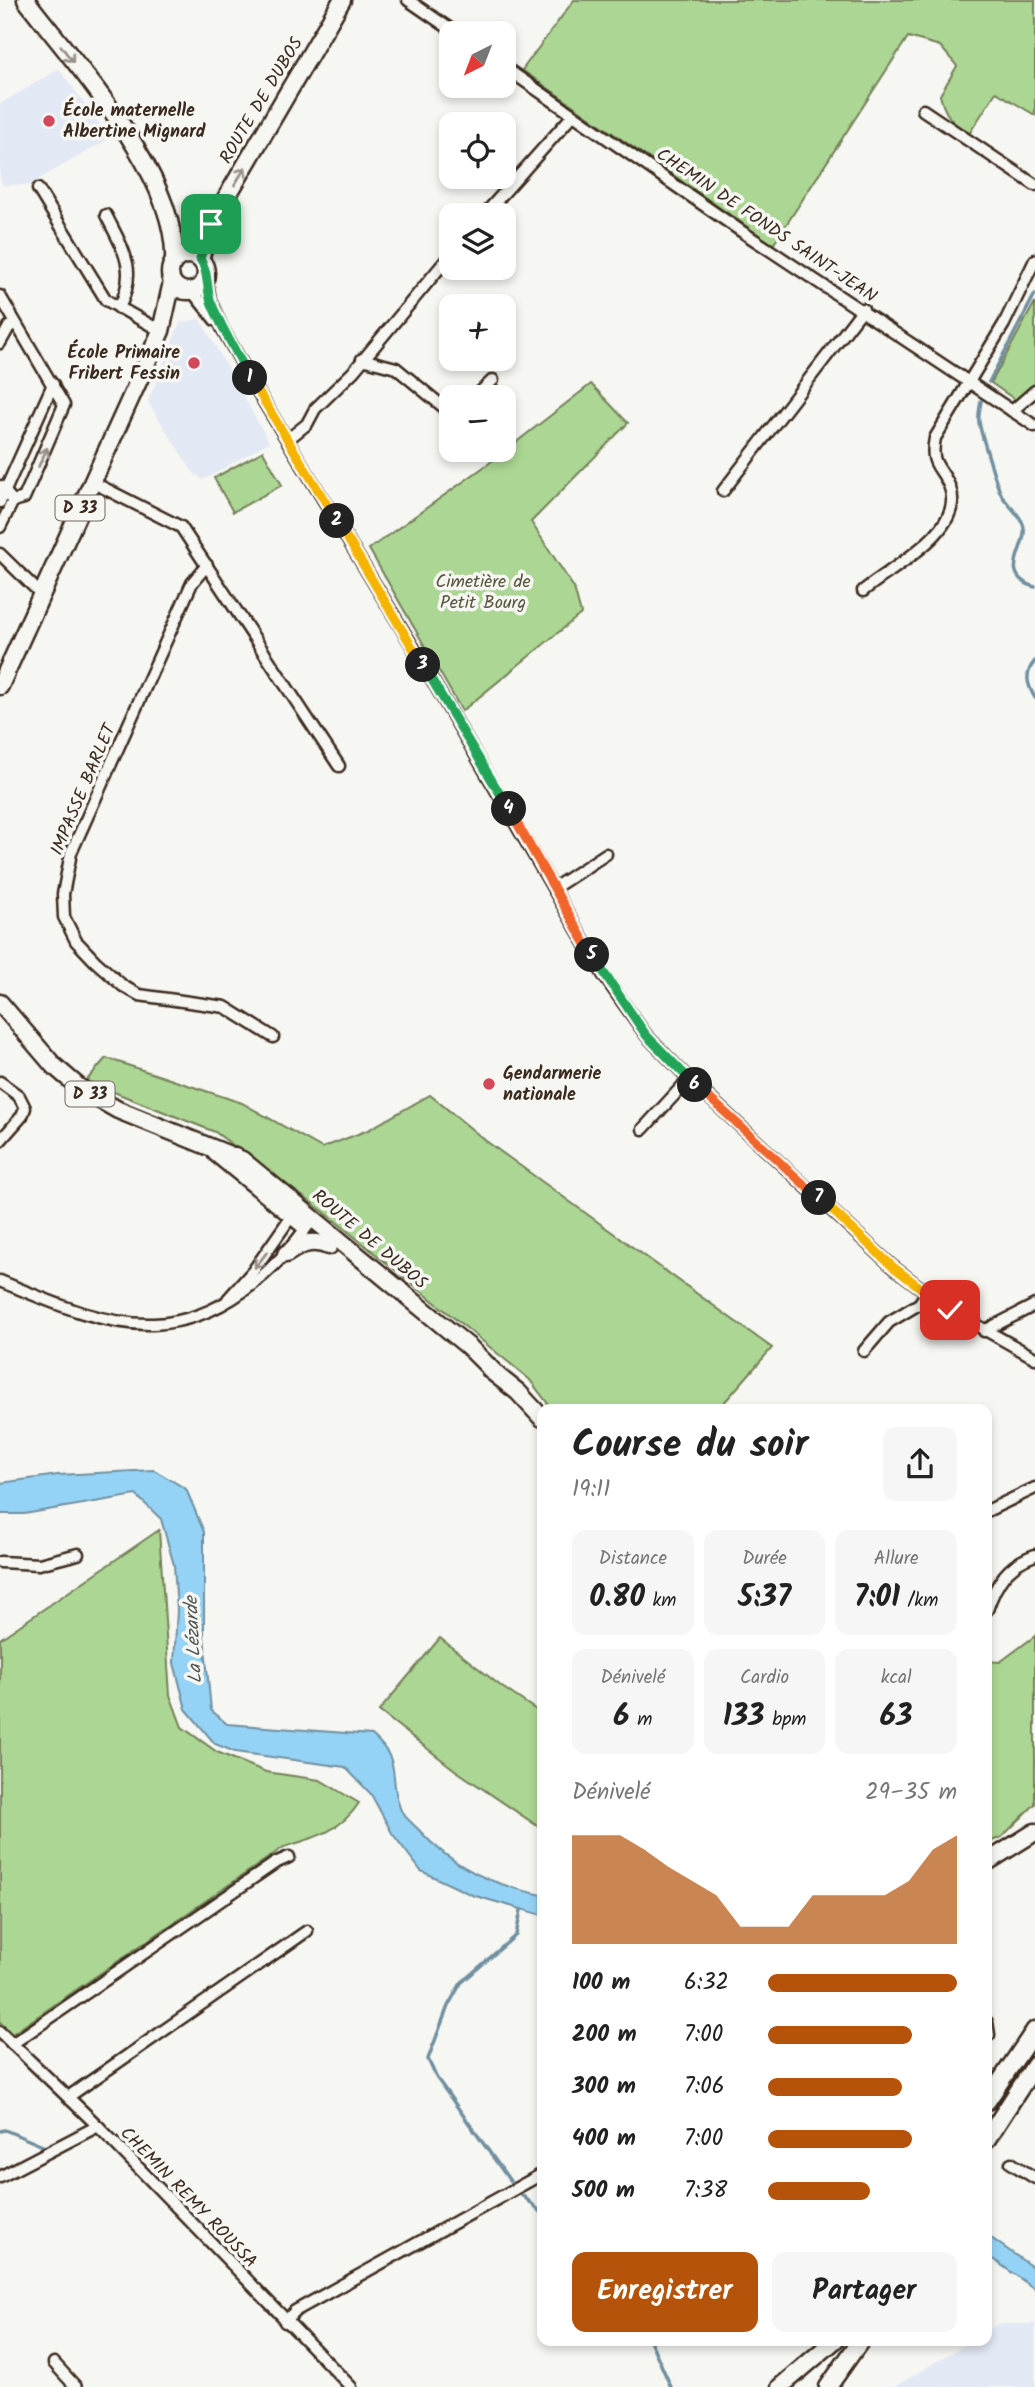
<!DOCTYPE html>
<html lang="fr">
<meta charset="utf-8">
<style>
body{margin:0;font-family:Kalam,sans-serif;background:#f6f6f6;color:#222;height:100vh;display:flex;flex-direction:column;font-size:26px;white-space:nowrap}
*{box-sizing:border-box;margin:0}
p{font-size:23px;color:#767676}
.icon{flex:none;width:38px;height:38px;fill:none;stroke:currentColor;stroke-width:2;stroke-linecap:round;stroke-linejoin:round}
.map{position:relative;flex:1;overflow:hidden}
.panel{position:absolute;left:537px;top:1404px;width:455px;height:942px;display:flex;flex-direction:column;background:#fff;border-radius:14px;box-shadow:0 4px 10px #0003}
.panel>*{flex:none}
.needle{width:46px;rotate:222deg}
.buttons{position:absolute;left:439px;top:21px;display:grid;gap:14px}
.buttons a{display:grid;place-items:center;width:77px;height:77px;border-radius:14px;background:#fff;box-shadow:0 4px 10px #0003;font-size:35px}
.pin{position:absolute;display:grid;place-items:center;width:60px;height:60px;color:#fff;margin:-30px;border-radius:14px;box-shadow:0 4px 10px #0006}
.km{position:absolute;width:35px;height:35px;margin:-18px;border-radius:50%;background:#222;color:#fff;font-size:19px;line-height:35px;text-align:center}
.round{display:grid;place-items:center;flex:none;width:74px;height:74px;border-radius:14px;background:#f6f6f6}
.summary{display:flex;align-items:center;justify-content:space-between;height:119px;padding:0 35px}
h1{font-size:38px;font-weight:700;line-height:52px}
.stats{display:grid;grid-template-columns:repeat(3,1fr);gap:10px;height:119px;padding:7px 35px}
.stats div{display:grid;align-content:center;border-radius:14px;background:#f6f6f6;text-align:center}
.stats b{font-size:30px;font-weight:700}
.stats small{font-size:19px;font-weight:400}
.stats p{font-size:19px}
.chart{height:196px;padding:14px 35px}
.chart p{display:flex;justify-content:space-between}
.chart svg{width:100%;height:126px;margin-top:7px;fill:#b45309;opacity:.7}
.cta{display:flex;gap:14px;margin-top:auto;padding:14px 35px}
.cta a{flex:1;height:80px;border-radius:14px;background:#b45309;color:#fff;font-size:28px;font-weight:700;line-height:80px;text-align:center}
.cta a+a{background:#f6f6f6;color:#222}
ul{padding:0 35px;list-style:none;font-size:23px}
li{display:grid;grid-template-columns:112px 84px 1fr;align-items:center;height:52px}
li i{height:18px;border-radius:9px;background:#b45309}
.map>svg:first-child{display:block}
.built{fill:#e2e8f4}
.green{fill:#acd694;stroke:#748059;stroke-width:2}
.water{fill:#94d3f5;stroke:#708f9f;stroke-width:2}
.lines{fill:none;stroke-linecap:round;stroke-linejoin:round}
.stream{stroke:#708f9f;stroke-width:3.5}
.minor-casing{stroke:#3b2a1e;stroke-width:15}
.primary-casing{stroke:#3b2a1e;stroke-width:21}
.trunk-casing{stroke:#3b2a1e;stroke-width:21}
.minor{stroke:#f6f6f2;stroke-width:10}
.primary{stroke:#f6f6f2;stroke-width:16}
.trunk{stroke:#f6f6f2;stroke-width:16}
.oneway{stroke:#989088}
.split-1-casing{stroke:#fff;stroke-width:14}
.split-2-casing{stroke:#fff;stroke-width:14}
.split-3-casing{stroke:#fff;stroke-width:14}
.split-4-casing{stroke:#fff;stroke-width:14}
.split-5-casing{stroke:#fff;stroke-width:14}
.split-6-casing{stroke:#fff;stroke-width:14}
.split-7-casing{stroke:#fff;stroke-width:14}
.split-8-casing{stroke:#fff;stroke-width:14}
.split-1{stroke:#22a559;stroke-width:9}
.split-2{stroke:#f5b400;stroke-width:9}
.split-3{stroke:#f5b400;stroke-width:9}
.split-4{stroke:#22a559;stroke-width:9}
.split-5{stroke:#f0652b;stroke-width:9}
.split-6{stroke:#22a559;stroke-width:9}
.split-7{stroke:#f0652b;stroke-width:9}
.split-8{stroke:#f5b400;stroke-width:9}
.poi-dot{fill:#d1495b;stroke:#f6f6f2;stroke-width:2.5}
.labels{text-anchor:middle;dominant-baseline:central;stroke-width:7;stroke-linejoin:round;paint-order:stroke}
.shield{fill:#f6f6f2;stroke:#73675e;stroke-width:2}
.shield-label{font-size:16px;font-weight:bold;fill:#3b2a1e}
.street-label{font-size:18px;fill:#3b2a1e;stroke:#f6f6f2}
.poi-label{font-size:18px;font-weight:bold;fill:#3b2a1e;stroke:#f6f6f2;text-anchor:start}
.park-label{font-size:18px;fill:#57553c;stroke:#f6f6f2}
.water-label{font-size:19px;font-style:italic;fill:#515454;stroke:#f6f6f2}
</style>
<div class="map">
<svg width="1035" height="2387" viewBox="0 0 1035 2387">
<rect width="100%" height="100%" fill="#f6f6f2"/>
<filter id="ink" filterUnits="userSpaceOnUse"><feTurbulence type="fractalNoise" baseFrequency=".0143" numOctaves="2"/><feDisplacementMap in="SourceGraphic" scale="14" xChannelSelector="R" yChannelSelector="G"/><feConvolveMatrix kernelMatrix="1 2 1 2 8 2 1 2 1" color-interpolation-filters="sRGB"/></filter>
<g filter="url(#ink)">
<g class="built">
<path d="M59 69 110 138 29 185H3L0 179V104Z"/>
<path d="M200 319 269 442 203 480 192 471 148 402 180 323Z"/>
<path d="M999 2324H1035V2387H894L973 2340H987V2331Z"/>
</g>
<g class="green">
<path d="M574 0H1035V115L996 92 969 134C952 124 944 113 940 95L957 66 940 46 908 37 773 245 522 70Z"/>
<path d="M1035 302V391L1020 403 991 383Z"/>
<path d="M591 384 628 423 531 522 574 588 581 614 462 711 369 549 488 464Z"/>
<path d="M263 451 282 485 233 512 214 478Z"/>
<path d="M106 1058 242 1103 322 1148 368 1130 430 1095 486 1141 772 1348 722 1405 724 1409H552L529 1379 324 1212 215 1132 86 1081Z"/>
<path d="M159 1530 170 1695 182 1727 217 1752 266 1772 320 1780 359 1803C341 1831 315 1838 284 1847L12 2034 0 2022V1639Z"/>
<path d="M1035 1636V1804L1002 1837 987 1843V1661L1000 1662Z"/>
<path d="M440 1638 502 1687 542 1714V1829L455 1770 379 1711Z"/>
</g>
<g class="water">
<path d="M154 1470 186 1489 204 1532V1636L211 1710 227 1724 372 1735C403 1762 388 1775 400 1808 402 1815 411 1822 417 1828 453 1868 490 1884 542 1895V1915L472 1895 421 1871 392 1833 371 1794 345 1767 235 1752 215 1744 186 1709 174 1663 177 1610 174 1565 161 1519 136 1495 24 1514H0V1483L58 1475Z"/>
<path d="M987 2235 1035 2269V2289L987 2255Z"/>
</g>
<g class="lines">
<g class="stream">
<path d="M989 382 1035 294"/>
<path d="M981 401C980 408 978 415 979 422 980 430 997 486 1001 494 1007 505 1019 513 1023 524 1031 545 994 574 1035 587"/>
<path d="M1035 661C1024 674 1027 684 1035 698"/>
<path d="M0 2131 5 2130 45 2147"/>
<path d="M510 2181 436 2077 428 2059 448 2006 461 1983 516 1935 521 1910"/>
<path d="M522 2195 542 2213"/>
<path d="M650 2340 671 2387"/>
</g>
<g class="minor-casing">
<g id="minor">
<path d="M408 0 456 33"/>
<path d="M504 67 741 231 1035 426"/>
<path d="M923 110 1035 185"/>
<path d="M38 189 106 300 161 331"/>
<path d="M106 215C124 251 138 270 119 308"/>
<path d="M484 215 573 115"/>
<path d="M206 276 210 300 222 328 261 397 413 647 604 976 646 1035 689 1079 892 1266 950 1310 1035 1358"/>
<path d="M191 290 215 320"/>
<path d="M0 296 64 405 24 498 13 501 0 486"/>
<path d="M0 343 9 327 16 324"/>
<path d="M362 359 396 368 452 414"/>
<path d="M475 397 493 380"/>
<path d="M1012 411 1035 391"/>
<path d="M287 440 307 424 315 409 353 372 452 253"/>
<path d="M92 482 181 527 339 766"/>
<path d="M723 491 863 309"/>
<path d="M0 502 53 384"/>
<path d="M0 527 13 501"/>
<path d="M0 554 42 595"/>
<path d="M207 565 192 583 71 853 63 894 64 917 76 941 95 961 123 986 139 995 225 1007 273 1037"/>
<path d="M863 591C888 569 966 531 950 488 942 466 929 467 935 438L1004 324 1035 260"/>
<path d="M554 888 606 854"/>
<path d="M0 1082 19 1096 25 1108 22 1116 0 1141"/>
<path d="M643 1129 689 1079"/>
<path d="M0 1281C47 1300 101 1326 154 1324 220 1321 273 1274 310 1223"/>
<path d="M228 1299 253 1271 295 1211"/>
<path d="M984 1331 1035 1305"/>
<path d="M864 1351 889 1322 919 1304 926 1294"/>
<path d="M987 1511 1035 1488"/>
<path d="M0 1562 39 1564 78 1554"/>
<path d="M987 1610C996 1583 1007 1565 1035 1555"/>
<path d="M987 2022 989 2035"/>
<path d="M0 2032 98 2126 351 2387"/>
<path d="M12 2044 275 1863 289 1857"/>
<path d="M68 2097 307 1931"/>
<path d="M1011 2163 1035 2178"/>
<path d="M0 2177 98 2126"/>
<path d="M285 2322 295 2311 542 2174"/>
<path d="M54 2363 76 2387"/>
</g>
</g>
<g class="primary-casing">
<g id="primary">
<path d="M26 0C76 66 178 175 174 261"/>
<circle cx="188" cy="273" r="18"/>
<path d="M200 259 211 224 342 0"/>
<path d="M0 686 161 331 172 282"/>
<path d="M0 1003 53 1065 81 1089 118 1110 242 1160 469 1347 497 1375"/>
<path d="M216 1153 304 1225"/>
<path d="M286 1254C301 1244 311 1239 329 1246"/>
<path d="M490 1370 518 1392 542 1418"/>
<path d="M987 1862 1035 1832"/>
</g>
</g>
<g class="trunk-casing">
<g id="trunk">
<path d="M987 2101 1035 2030"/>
<path d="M987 2139 1035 2065"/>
<path d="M780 2387 835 2340"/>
<path d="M828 2387 861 2340"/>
</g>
</g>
<use href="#minor" class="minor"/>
<use href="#primary" class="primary"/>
<use href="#trunk" class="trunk"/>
</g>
<defs><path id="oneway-shaft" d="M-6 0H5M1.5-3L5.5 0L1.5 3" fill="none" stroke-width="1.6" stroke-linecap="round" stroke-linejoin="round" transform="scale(1.75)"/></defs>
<g class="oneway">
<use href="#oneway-shaft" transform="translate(67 54) rotate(53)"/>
<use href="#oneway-shaft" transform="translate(240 176) rotate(-59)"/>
<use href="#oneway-shaft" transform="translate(43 457) rotate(-65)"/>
<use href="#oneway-shaft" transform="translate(261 1260) rotate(127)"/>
</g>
</g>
<g class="lines" filter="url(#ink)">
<g class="split-1-casing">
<path id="split-1" d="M211 224 200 259C209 271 206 289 211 302 222 329 237 353 250 378"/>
</g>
<g class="split-2-casing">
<path id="split-2" d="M250 378 337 521"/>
</g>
<g class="split-3-casing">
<path id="split-3" d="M337 521 423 665"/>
</g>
<g class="split-4-casing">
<path id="split-4" d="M423 665 509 809"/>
</g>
<g class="split-5-casing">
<path id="split-5" d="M509 809 592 955"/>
</g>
<g class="split-6-casing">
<path id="split-6" d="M592 955 646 1035 695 1085"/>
</g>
<g class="split-7-casing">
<path id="split-7" d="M695 1085 819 1198"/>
</g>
<g class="split-8-casing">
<path id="split-8" d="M819 1198 892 1266 950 1310"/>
</g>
<use href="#split-1" class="split-1"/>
<use href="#split-2" class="split-2"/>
<use href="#split-3" class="split-3"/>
<use href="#split-4" class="split-4"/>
<use href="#split-5" class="split-5"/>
<use href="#split-6" class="split-6"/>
<use href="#split-7" class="split-7"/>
<use href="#split-8" class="split-8"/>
</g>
<g class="poi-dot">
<circle cx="49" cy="121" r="7"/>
<circle cx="194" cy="363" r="7"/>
<circle cx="489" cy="1084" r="7"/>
</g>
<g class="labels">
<g class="shield">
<rect x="55.5" y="495.5" width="49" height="25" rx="5"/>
<rect x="65.5" y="1081.5" width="49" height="25" rx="5"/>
</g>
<g class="shield-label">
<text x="80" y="508">D 33</text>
<text x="90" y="1094">D 33</text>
</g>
<g class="street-label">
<text transform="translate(262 101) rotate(-59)">ROUTE DE DUBOS</text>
<text transform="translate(766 226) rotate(34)">CHEMIN DE FONDS SAINT-JEAN</text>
<text transform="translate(84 790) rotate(-67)">IMPASSE BARLET</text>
<text transform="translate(369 1240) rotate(40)">ROUTE DE DUBOS</text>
<text transform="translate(188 2198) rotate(46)">CHEMIN REMY ROUSSA</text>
</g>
<g class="poi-label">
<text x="63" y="111">École maternelle<tspan x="63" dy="21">Albertine Mignard</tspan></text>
<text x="180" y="353" text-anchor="end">École Primaire<tspan x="180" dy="21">Fribert Fessin</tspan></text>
<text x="503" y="1074">Gendarmerie<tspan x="503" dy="21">nationale</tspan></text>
</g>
<g class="park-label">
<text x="483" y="582">Cimetière de<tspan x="483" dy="21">Petit Bourg</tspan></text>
</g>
<g class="water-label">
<text transform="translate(194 1640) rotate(-93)">La Lézarde</text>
</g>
</g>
</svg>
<div class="buttons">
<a><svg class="needle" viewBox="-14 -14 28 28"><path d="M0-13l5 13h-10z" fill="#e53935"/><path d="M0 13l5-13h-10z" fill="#767676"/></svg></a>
<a><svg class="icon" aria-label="locate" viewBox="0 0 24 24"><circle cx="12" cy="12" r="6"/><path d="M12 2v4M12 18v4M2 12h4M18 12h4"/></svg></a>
<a><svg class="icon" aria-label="layers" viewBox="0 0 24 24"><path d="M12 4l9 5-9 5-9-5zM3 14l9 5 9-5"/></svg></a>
<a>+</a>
<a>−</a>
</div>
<div class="pin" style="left:211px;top:224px;background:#1e9e55"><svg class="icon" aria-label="arrive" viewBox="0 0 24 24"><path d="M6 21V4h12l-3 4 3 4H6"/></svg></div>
<div class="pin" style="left:950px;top:1310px;background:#d93025"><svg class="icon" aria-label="check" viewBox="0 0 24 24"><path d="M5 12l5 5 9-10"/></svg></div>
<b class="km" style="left:250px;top:378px">1</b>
<b class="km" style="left:337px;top:521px">2</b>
<b class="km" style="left:423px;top:665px">3</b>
<b class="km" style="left:509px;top:809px">4</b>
<b class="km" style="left:592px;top:955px">5</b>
<b class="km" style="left:695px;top:1085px">6</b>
<b class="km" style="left:819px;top:1198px">7</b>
<section class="panel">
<div class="summary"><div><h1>Course du soir</h1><p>19:11</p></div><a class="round"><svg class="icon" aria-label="share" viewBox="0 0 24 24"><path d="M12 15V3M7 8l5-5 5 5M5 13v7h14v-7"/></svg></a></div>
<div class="stats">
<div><p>Distance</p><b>0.80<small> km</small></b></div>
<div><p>Durée</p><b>5:37</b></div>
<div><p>Allure</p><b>7:01<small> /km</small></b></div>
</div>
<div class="stats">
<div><p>Dénivelé</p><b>6<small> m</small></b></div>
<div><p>Cardio</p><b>133<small> bpm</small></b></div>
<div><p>kcal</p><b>63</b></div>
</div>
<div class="chart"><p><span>Dénivelé</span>29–35 m</p>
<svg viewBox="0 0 160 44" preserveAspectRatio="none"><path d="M0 44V6L10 6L20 6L30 11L40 17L50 22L60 27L70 38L80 38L90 38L100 27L110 27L120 27L130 27L140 22L150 11L160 6V44z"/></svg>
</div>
<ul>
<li><b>100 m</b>6:32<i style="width:100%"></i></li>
<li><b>200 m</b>7:00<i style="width:76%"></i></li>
<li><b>300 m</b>7:06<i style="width:71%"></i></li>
<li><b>400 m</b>7:00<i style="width:76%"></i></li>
<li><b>500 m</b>7:38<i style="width:54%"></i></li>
</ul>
<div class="cta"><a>Enregistrer</a><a>Partager</a></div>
</section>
</div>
